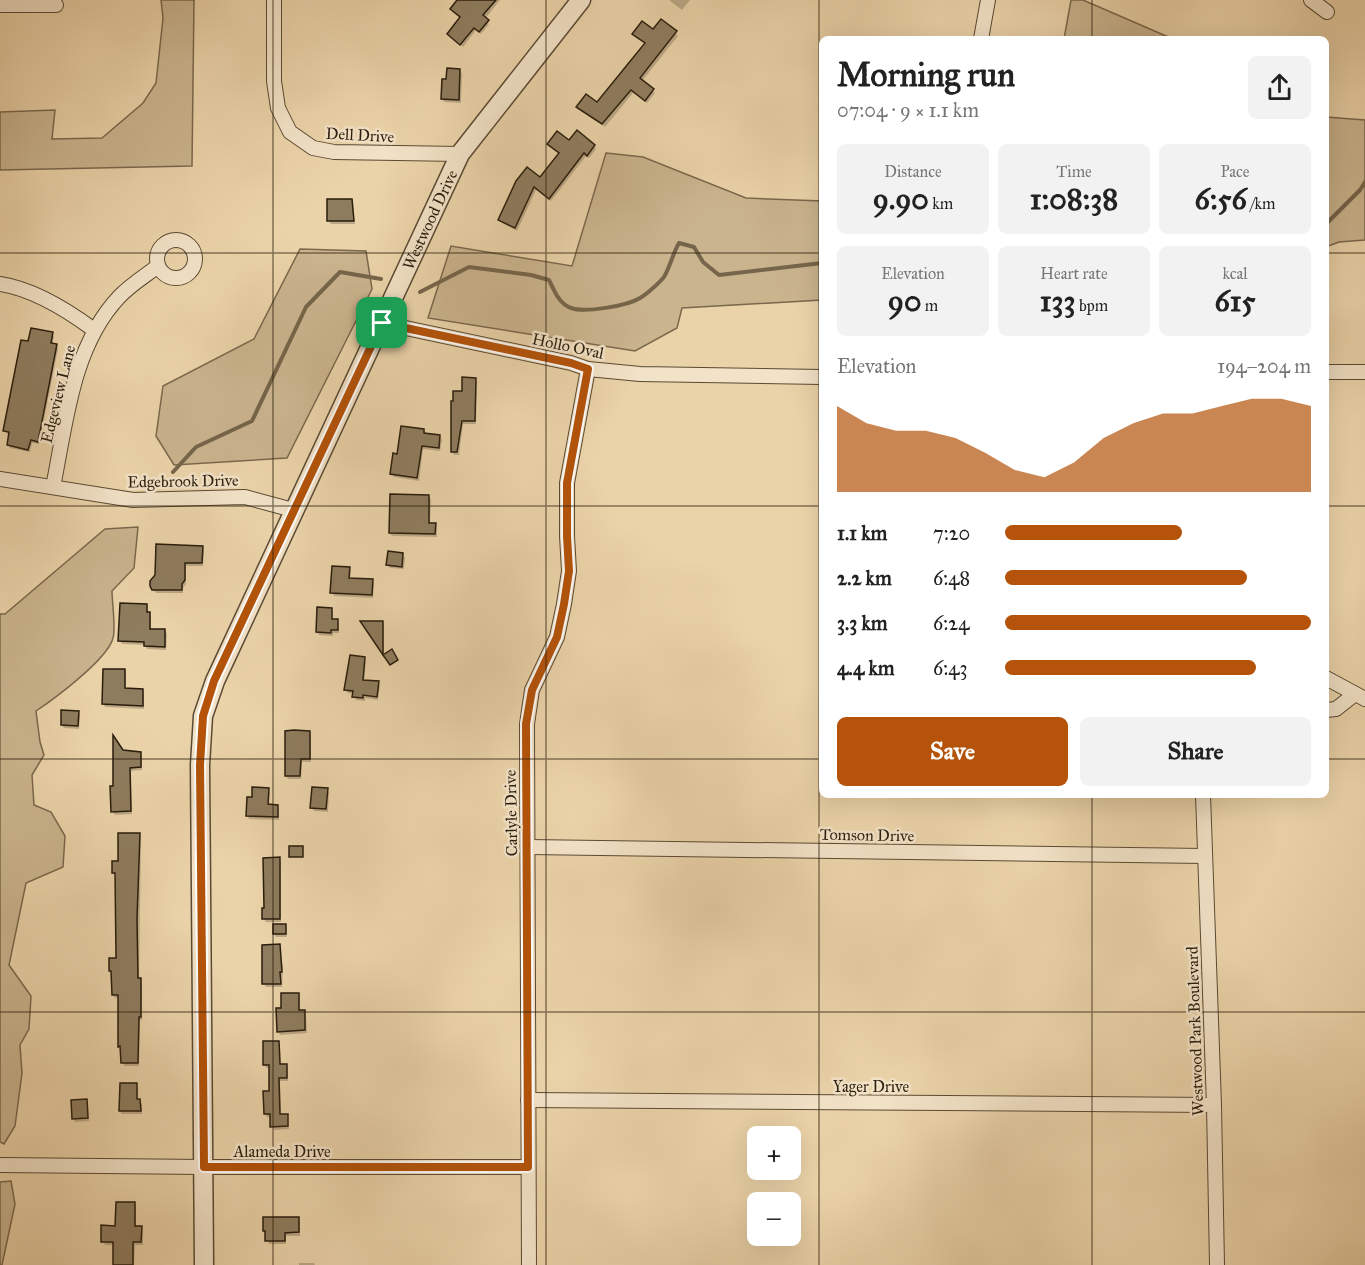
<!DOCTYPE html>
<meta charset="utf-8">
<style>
body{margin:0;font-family:"IM FELL Great Primer",serif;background:#f2f2f2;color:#222;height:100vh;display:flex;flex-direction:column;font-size:22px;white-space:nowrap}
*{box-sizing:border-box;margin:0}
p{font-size:20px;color:#767676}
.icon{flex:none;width:33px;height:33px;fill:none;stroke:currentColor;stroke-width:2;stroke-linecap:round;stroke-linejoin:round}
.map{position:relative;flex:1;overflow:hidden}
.details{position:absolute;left:819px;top:36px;width:510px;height:762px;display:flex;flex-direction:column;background:#fff;border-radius:9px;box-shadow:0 6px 24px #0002}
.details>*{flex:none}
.buttons{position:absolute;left:747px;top:1126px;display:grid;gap:12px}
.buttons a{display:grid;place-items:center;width:54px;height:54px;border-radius:9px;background:#fff;box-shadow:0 6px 24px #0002;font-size:30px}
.pin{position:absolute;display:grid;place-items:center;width:51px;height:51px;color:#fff;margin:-26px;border-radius:12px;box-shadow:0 3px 9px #0006}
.round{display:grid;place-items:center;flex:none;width:63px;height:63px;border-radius:9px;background:#f2f2f2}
.summary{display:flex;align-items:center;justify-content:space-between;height:102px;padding:0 18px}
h1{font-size:33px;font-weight:700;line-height:45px}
.metrics{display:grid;grid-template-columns:repeat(3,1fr);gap:9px;height:102px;padding:6px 18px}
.metrics div{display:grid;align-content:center;border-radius:9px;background:#f2f2f2;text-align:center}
.metrics b{font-size:30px;font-weight:700}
.metrics small{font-size:16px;font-weight:400}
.metrics p{font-size:16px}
.chart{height:168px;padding:12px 18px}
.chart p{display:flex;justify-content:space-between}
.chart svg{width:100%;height:108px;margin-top:6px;fill:#b45309;opacity:.7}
.cta{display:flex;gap:12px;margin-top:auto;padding:12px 18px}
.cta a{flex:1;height:69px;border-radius:9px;background:#b45309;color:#fff;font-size:24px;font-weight:700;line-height:69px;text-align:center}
.cta a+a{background:#f2f2f2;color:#222}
ul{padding:0 18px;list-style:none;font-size:20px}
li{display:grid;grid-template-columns:96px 72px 1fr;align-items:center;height:45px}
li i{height:15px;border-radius:8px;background:#b45309}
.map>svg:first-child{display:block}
.green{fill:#cab48e;stroke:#7a684d;stroke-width:1.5}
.shadow{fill:#0003}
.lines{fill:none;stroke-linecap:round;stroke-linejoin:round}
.stream{stroke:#76654a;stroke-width:4}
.building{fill:#8e7c5e;stroke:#291d0c;stroke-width:1.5}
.minor-casing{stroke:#5a4a33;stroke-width:16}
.tertiary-casing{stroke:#5a4a33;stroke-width:21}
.minor{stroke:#f2e2c7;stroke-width:14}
.tertiary{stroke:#f2e2c7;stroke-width:18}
.route-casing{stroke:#fff;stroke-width:12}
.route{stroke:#b45309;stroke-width:8}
.grid{fill:none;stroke:#291d0c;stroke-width:1.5;stroke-opacity:0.55}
.labels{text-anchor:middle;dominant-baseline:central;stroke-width:5;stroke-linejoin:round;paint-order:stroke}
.street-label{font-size:16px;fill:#291d0c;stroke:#f2e2c7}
</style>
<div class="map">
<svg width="1365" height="1265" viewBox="0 0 1365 1265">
<rect width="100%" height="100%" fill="#ebd3a9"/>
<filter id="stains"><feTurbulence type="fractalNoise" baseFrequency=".00333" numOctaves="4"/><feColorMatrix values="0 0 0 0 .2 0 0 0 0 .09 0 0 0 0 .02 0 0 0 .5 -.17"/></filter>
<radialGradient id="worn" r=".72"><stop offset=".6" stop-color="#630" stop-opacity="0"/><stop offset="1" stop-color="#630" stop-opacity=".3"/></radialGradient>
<g class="green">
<path d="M161 0H194L192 166 0 170V112L55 110 52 139 102 138 143 103 156 83 163 18Z"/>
<path d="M1071 0H1083L1173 39H1064Z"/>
<path d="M1326 117 1365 120V240L1339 242 1326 247Z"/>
<path d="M606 153 643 157 746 198 822 201V300L682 308 677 328 635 351 428 318 451 246 572 266Z"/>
<path d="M300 249 366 251 372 289 287 458 174 465 156 436 163 386 254 339Z"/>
<path d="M138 527 134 568 112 591C112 602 116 629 113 638 108 659 54 699 36 711L40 742 44 755 32 775 34 805 51 812 65 836 63 867 26 883 9 965 31 996 29 1029 20 1045 22 1073 15 1126 4 1144 0 1142V614H5L105 529Z"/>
<path d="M11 1181 15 1204 2 1265H0V1182Z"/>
</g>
<g class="shadow">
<path d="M459 0H500L485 19 489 24 481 34 476 30 463 47 449 34 461 19 452 9Z"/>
<path d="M669 0H690L682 10Z"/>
<path d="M662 21 678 36 642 81 655 93 647 103 633 93 605 127 580 110 578 107 597 104 645 44 634 34 654 31Z"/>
<path d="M460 70 462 74 461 103 444 102 442 99Z"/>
<path d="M569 142 594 146 596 149 589 158 586 156 551 201 536 190 517 231 502 223 500 220 540 179 560 154 549 144Z"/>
<path d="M351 200 355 224H331L329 221Z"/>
<path d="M52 334 54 337 52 345H56L58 349 39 444 32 443 30 452 10 448 8 444 10 435 7 434 5 431 29 343Z"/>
<path d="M475 379 477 382 476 424H463L459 455H454L452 451 464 392Z"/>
<path d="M424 430 426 434 440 436 442 440 440 451 423 449 419 481 394 477 392 474 399 456Z"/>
<path d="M429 496 431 500 430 524H435L437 528V537L392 536 390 533Z"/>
<path d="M202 547 204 551 203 566H186V584L183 588V593H156L151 586 156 576Z"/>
<path d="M403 554 405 558 404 569 390 568 388 565Z"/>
<path d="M349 568 351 572 350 579 372 581 374 584 373 598 334 596 332 592Z"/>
<path d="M146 606 151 617V630H165L167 634 166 650 147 649 145 645 122 644 120 641Z"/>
<path d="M331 609 333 620H337L339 624V633H333V636L319 635 317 632Z"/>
<path d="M363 622 382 623 384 626V655Z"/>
<path d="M364 658 366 662 364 681 378 683 380 686 378 700 365 698V701L356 700 354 694 348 693 346 689Z"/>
<path d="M124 670 126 674V690H142L144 694V709L105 707 103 703Z"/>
<path d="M78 712 80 716 79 729 64 728 62 725Z"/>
<path d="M309 732 311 736V762H302L301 779H288L286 775Z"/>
<path d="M122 751 140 753 142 757V770L131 771 132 814 115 815 113 812 114 787Z"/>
<path d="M268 789 270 793 269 806H277L279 810V820L249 819 247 815 253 799Z"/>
<path d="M327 790 329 793 328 812 314 811 312 808Z"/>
<path d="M139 834 141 838 139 980 142 983V1020H140L139 1066H124L120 1046V998H115L113 995 112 975 110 971V960H118L116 876 113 872Z"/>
<path d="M279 859 281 862V922H266L264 919Z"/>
<path d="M285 926 287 937H276L274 934Z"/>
<path d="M279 946 283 966 282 987H266L264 984Z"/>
<path d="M298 994 300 998V1012H304L306 1015 307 1033 280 1035 278 1031 283 1010Z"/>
<path d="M278 1043 280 1046 281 1065H286L288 1069V1081H280L281 1115H287L289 1129 274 1130 272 1117H267L265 1114 271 1092V1068H266L264 1064Z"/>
<path d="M136 1084 138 1088V1100L142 1104V1114H122L120 1111Z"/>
<path d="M86 1101 88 1104 89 1121 75 1122 73 1118Z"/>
<path d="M134 1204 136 1207V1227H141L143 1231V1245H135L134 1265H114V1245H105L103 1241 117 1227Z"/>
<path d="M298 1218 300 1222V1236H286V1244H269L264 1230Z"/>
<path d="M299 1263H314L315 1265H299Z"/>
</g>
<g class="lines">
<g class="stream">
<path d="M1326 224 1360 190 1365 182"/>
<path d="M420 292 469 267 531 275 549 280C554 290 559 304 571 308 585 313 627 306 640 298 647 294 659 283 664 277 670 267 673 253 679 243L694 247 703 262 719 275 822 263"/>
<path d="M173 472 196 447 252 421 306 307 340 272 381 279"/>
</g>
</g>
<g class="building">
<path d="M457 0H496L483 15 489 20 479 32 474 28 460 45 447 34 460 17 450 9Z"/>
<path d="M661 19 677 31 640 78 654 89 645 101 631 90 602 124 576 107 586 94 597 102 645 43 632 34 642 21 653 29Z"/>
<path d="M447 68 460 69 459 100 441 99 442 79H446Z"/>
<path d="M577 130 595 145 587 156 584 153 549 199 534 187 515 228 498 220 516 181 527 167 540 177 559 153 547 144 557 131 569 140Z"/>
<path d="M327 199H352L354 221H327Z"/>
<path d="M31 328 53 332 51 343 57 344 38 442 31 440 28 450 7 445 9 432 3 431 21 340 28 341Z"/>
<path d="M462 377 476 378 475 421H462L457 452H451V401H453V391H462Z"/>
<path d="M401 426 424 429V433L440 435 439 448 422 446 417 478 390 474 393 453 397 454Z"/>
<path d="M390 494 429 495V523H436L435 534 389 533Z"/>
<path d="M156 544 203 546 202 563H185V580L182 584V590H152L150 586V581L155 575Z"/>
<path d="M388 551 403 553 402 567 386 565Z"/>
<path d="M332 566 350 567 349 578 373 579 372 595 330 593Z"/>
<path d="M120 603 147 604V612H150V629H165V647L144 646V642L118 641Z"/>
<path d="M317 607 332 608V619H338V630H331V633L316 632Z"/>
<path d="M360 621H383V655Z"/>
<path d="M392 649 398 660 390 665 383 655Z"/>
<path d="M350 655 365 657 363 680 379 681 377 697 363 695V698L352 697 353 691 344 690Z"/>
<path d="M103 669H125V688L143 689V706L102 704Z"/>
<path d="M61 710 79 711 78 726 61 725Z"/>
<path d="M294 730 310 731V759H301L300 776H285V731Z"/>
<path d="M113 735 123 750 141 752V767L130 768 131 811 111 812 110 786H113Z"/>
<path d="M252 787 269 788 268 804 278 805V817L246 816 247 797H252Z"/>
<path d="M312 787 328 788 326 809 310 808Z"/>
<path d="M118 833H140L137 919 138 978H141V1017H139L138 1063H121L120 1046 118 1047V995H112L111 971H109V958H116L115 873H112V861H118Z"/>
<rect x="289" y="846" width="14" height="11"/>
<path d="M280 857V919H262V908H264L263 858Z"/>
<rect x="273" y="924" width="13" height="10"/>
<path d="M280 944 282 972H280L281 984H262V945Z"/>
<path d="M281 993H299V1010H305V1030L277 1032 276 1008H281Z"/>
<path d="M263 1041H279L280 1064H287V1078H279L280 1114H288V1126L270 1127V1114H264L263 1091H269V1065H263Z"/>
<path d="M120 1083H137V1099H140L141 1111H119Z"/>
<path d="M87 1099 88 1118 72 1119 71 1100Z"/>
<path d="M116 1202H135V1226H142L141 1242H133V1265H113V1242H101V1225L115 1226Z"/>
<path d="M263 1217H299V1232L285 1233V1241H265V1231H263Z"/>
</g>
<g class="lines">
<g class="minor-casing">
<g id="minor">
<path d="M274 0V81L278 108 290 132 313 148 334 152 460 154"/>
<path d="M1311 0 1327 12"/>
<path d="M0 5H56"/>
<path d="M981 39 988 0"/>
<circle cx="176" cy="259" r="19"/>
<path d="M0 284C33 289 67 310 94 330"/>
<path d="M382 323 571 363 588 369 640 374 822 377"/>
<path d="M1326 372H1365"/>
<path d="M0 479 133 500 245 497 293 510"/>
<path d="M53 487C66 423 72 347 119 297 130 285 145 276 158 266"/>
<path d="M1326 678 1365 699"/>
<path d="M1326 710 1336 709 1355 694"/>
<path d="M1203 795 1214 1105 1217 1265"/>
<path d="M528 847 1205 856"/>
<path d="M528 1100 1214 1105"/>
<path d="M0 1165 204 1167H528"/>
<path d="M529 1265 527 724 532 690 557 637 564 604 569 571 567 536V483L588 369"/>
</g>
</g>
<g class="tertiary-casing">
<g id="tertiary">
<path id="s1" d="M204 1265 200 765 203 716 215 681 460 154 581 0"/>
</g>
</g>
<use href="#minor" class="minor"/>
<use href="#tertiary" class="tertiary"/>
</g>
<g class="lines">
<g class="route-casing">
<path id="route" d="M382 323 571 363 588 369 567 483V536L569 571 564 604 557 637 532 690 526 724 528 1167H204L200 765 203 716 214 681Z"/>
</g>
<use href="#route" class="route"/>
</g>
<path class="grid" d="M273 0V1265M546 0V1265M819 0V1265M1092 0V39M0 253H822M1326 253H1365M0 506H822M1326 506H1365M0 759H822M1326 759H1365M1092 795V1265M0 1012H1365"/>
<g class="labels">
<g class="street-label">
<text transform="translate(360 135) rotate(3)">Dell Drive</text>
<text stroke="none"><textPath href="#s1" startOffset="1095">Westwood Drive</textPath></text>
<text transform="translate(568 346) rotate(12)">Hollo Oval</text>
<text transform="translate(58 394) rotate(-76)">Edgeview Lane</text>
<text transform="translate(183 481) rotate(-1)">Edgebrook Drive</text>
<text transform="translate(511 813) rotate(-91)">Carlyle Drive</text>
<text transform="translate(867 835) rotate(1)">Tomson Drive</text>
<text transform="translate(1195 1031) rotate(-92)">Westwood Park Boulevard</text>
<text x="871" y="1086">Yager Drive</text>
<text x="282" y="1151">Alameda Drive</text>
</g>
</g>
<rect width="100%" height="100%" filter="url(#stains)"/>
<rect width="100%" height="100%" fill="url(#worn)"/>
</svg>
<div class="buttons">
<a>+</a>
<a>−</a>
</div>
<div class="pin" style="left:382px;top:323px;background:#1e9e55"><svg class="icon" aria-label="arrive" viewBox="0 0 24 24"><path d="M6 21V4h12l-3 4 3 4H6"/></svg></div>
<section class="details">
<div class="summary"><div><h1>Morning run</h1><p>07:04 · 9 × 1.1 km</p></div><a class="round"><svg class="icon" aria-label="share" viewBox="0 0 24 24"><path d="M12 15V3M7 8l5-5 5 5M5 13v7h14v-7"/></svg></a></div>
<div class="metrics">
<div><p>Distance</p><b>9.90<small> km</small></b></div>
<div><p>Time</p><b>1:08:38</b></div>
<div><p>Pace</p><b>6:56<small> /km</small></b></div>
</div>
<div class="metrics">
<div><p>Elevation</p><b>90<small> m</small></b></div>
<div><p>Heart rate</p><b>133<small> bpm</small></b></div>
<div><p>kcal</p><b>615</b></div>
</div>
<div class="chart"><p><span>Elevation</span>194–204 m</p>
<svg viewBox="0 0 160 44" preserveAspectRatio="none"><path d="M0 44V9L10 16L20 19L30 19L40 22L50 28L60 35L70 38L80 32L90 22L100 16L110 12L120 12L130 9L140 6L150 6L160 9V44z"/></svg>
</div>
<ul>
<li><b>1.1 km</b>7:20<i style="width:58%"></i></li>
<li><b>2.2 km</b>6:48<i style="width:79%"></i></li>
<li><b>3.3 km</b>6:24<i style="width:100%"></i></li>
<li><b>4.4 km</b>6:43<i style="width:82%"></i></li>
</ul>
<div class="cta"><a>Save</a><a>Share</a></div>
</section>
</div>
